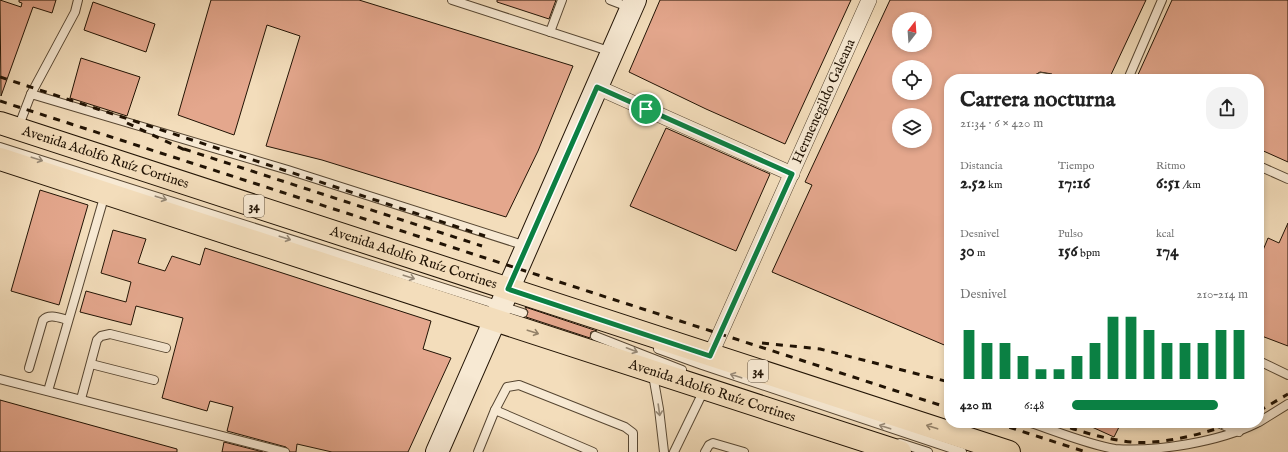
<!DOCTYPE html>
<html lang="es">
<meta charset="utf-8">
<style>
body{margin:0;font-family:"IM FELL English",serif;background:#f2f2f2;color:#222;height:100vh;display:flex;flex-direction:column;font-size:15px;white-space:nowrap}
*{box-sizing:border-box;margin:0}
p{font-size:13px;color:#767676}
.icon{flex:none;width:22px;height:22px;fill:none;stroke:currentColor;stroke-width:2;stroke-linecap:round;stroke-linejoin:round}
.map{position:relative;flex:1;overflow:hidden}
.side{position:absolute;left:944px;top:74px;width:320px;height:354px;display:flex;flex-direction:column;background:#fff;border-radius:16px;box-shadow:0 2px 6px #0003}
.side>*{flex:none}
.needle{width:26px;rotate:17deg}
.fabs{position:absolute;left:892px;top:12px;display:grid;gap:8px}
.fabs a{display:grid;place-items:center;width:40px;height:40px;border-radius:50%;background:#fff;box-shadow:0 2px 6px #0003;font-size:20px}
.pin{position:absolute;display:grid;place-items:center;width:34px;height:34px;color:#fff;margin:-17px;border:2px solid #fff;border-radius:50%;box-shadow:0 1px 4px #0007}
.round{display:grid;place-items:center;flex:none;width:42px;height:42px;border-radius:16px;background:#f2f2f2}
.head{display:flex;align-items:center;justify-content:space-between;height:68px;padding:0 16px}
h1{font-size:22px;font-weight:700;line-height:30px}
.metrics{display:grid;grid-template-columns:repeat(3,1fr);gap:6px;height:68px;padding:4px 16px}
.metrics div{display:grid;align-content:center}
.metrics b{font-size:17px;font-weight:700}
.metrics small{font-size:11px;font-weight:400}
.metrics p{font-size:11px}
.chart{height:112px;padding:8px 16px}
.chart p{display:flex;justify-content:space-between}
.chart svg{width:100%;height:72px;margin-top:4px;stroke:#0b8043;stroke-width:6}
ul{padding:0 16px;list-style:none;font-size:13px}
li{display:grid;grid-template-columns:64px 48px 1fr;align-items:center;height:30px}
li i{height:10px;border-radius:5px;background:#0b8043}
.map>svg:first-child{display:block}
.building{fill:#e4a78d;stroke:#211304;fill-rule:evenodd}
.lines{fill:none;stroke-linecap:round;stroke-linejoin:round}
.lane-casing{stroke:#564632;stroke-width:10}
.street-casing{stroke:#564632;stroke-width:16}
.secondary-casing{stroke:#211304;stroke-width:24}
.primary-casing{stroke:#211304;stroke-width:24}
.lane{stroke:#f7e9d3;stroke-width:8}
.street{stroke:#f7e9d3;stroke-width:15}
.secondary{stroke:#f7e9d3;stroke-width:22}
.primary{stroke:#f3ddbb;stroke-width:22}
.rail{stroke:#211304;stroke-width:3;stroke-dasharray:7 7;stroke-linecap:butt}
.oneway{stroke:#978976}
.oneway2{stroke:#948269}
.route-casing{stroke:#fff;stroke-width:8}
.route{stroke:#0b8043;stroke-width:5}
.labels{text-anchor:middle;dominant-baseline:central;stroke-width:3;stroke-linejoin:round;paint-order:stroke}
.shield{fill:#f7e9d3;stroke:#615342;stroke-width:1}
.shield-label{font-size:13px;font-weight:bold;fill:#211304}
.street-label{font-size:14px;fill:#211304;stroke:#f7e9d3}
</style>
<div class="map">
<svg width="1288" height="452" viewBox="0 0 1288 452">
<rect width="100%" height="100%" fill="#f3ddbb"/>
<filter id="stains"><feTurbulence type="fractalNoise" baseFrequency=".005" numOctaves="4"/><feColorMatrix values="0 0 0 0 .2 0 0 0 0 .09 0 0 0 0 .02 0 0 0 .5 -.17"/></filter>
<radialGradient id="worn" r=".72"><stop offset=".6" stop-color="#630" stop-opacity="0"/><stop offset="1" stop-color="#630" stop-opacity=".3"/></radialGradient>
<g class="building">
<path d="M0 0 21 7 22 3 19 2V0H56L52 13 33 7 1 96Z"/>
<path d="M211 0H359L573 66 538 151 506 217 322 160 266 146 300 36 267 25 234 135 178 115Z"/>
<path d="M497 0H556L549 19 497 2Z"/>
<path d="M660 0H851L785 144 706 109 629 72Z"/>
<path d="M890 0H1146L1109 79H1055L1052 74 1040 72 1035 75 1033 79H949V347L772 272 812 185 805 182ZM899 19H925V45H899ZM899 67H925V93H899ZM899 115H925V141H899Z"/>
<path d="M1172 0H1288V162L1259 149V79H1136Z"/>
<path d="M93 2 155 24 146 52 84 30Z"/>
<path d="M81 58 140 77 127 116 70 98Z"/>
<path d="M666 128 770 174 736 251 630 206Z"/>
<path d="M40 190 88 205 59 305 11 291Z"/>
<path d="M1288 223V346L1259 335V260L1268 238 1279 243Z"/>
<path d="M113 230 146 239 138 263 165 271 172 256 200 265 205 248 431 321 423 349 451 358 408 452H332L297 444 296 452H290L286 447 227 431 233 407 210 401 207 411 162 398 183 318 136 306 131 325 80 312 86 291 126 302 131 282 101 273Z"/>
<path d="M525 307 597 331 591 332 590 338 526 317 528 312Z"/>
<path d="M0 400 177 449V452H0Z"/>
<path d="M1083 423H1121L1114 437Z"/>
<path d="M224 442 263 452H222Z"/>
</g>
<g class="lines">
<g class="lane-casing">
<g id="lane">
<path d="M452 0 612 52"/>
<path d="M610 0 631 8"/>
<path d="M550 32 562 0"/>
<path d="M1038 79 1041 77 1050 79"/>
<path d="M1128 79 1162 0"/>
<path d="M31 94 75 12 78 0"/>
<path d="M18 128 31 94 288 170 526 246"/>
<path d="M0 147 523 313"/>
<path d="M1259 166 1288 179"/>
<path d="M595 336 682 370"/>
<path d="M658 349 702 365 962 452"/>
<path d="M1259 361 1288 375"/>
<path d="M91 364 154 380"/>
<path d="M29 368 43 320C49 313 60 318 68 320"/>
<path d="M653 375 659 409 664 452"/>
<path d="M0 379 285 452"/>
<path d="M48 391 105 194"/>
<path d="M81 399 97 340 101 336 110 334 166 348"/>
<path d="M495 410 507 387 519 385 625 427 633 433V452"/>
<path d="M1259 422 1288 404"/>
<path d="M1031 423C1058 432 1086 444 1115 449 1157 452 1219 442 1257 423"/>
<path d="M1218 423 1239 432"/>
<path d="M900 443 928 452"/>
<path d="M478 452 495 410 593 452"/>
<path d="M674 452 704 390"/>
<path d="M705 452 709 445 713 443 744 452"/>
</g>
</g>
<g class="street-casing">
<g id="street">
<path d="M597 87 792 174"/>
<path id="s1" d="M710 356 869 0"/>
</g>
</g>
<g class="secondary-casing">
<path id="secondary" d="M437 452 635 0"/>
</g>
<g class="primary-casing">
<g id="primary">
<path id="s2" d="M0 123 1009 452"/>
<path id="s3" d="M0 159 900 452"/>
</g>
</g>
<use href="#lane" class="lane"/>
<use href="#street" class="street"/>
<use href="#secondary" class="secondary"/>
<use href="#primary" class="primary"/>
<g class="rail">
<path d="M0 77 485 236"/>
<path d="M0 101 949 408"/>
<path d="M127 123 189 152"/>
<path d="M184 149 482 246"/>
<path d="M762 343 820 349 949 382"/>
<path d="M1259 411 1288 394"/>
<path d="M996 423 1086 452"/>
<path d="M1057 423C1081 432 1105 439 1131 442 1161 445 1204 434 1233 423"/>
</g>
</g>
<defs><path id="oneway-shaft" d="M-6 0H5M1.5-3L5.5 0L1.5 3" fill="none" stroke-width="1.6" stroke-linecap="round" stroke-linejoin="round"/></defs>
<g class="oneway">
<use href="#oneway-shaft" transform="translate(37 159) rotate(18)"/>
<use href="#oneway-shaft" transform="translate(161 198) rotate(18)"/>
<use href="#oneway-shaft" transform="translate(285 238) rotate(18)"/>
<use href="#oneway-shaft" transform="translate(409 277) rotate(18)"/>
<use href="#oneway-shaft" transform="translate(632 350) rotate(21)"/>
<use href="#oneway-shaft" transform="translate(736 376) rotate(-162)"/>
<use href="#oneway-shaft" transform="translate(659 410) rotate(82)"/>
<use href="#oneway-shaft" transform="translate(885 427) rotate(-162)"/>
</g>
<g class="oneway2">
<use href="#oneway-shaft" transform="translate(533 332) rotate(18)"/>
<use href="#oneway-shaft" transform="translate(932 427) rotate(-162)"/>
</g>
<g class="lines">
<g class="route-casing">
<path id="route" d="M597 87 792 174 710 356 508 289Z"/>
</g>
<use href="#route" class="route"/>
</g>
<g class="labels">
<g class="shield">
<rect x="244" y="195" width="20" height="22" rx="3"/>
<rect x="748" y="360" width="20" height="22" rx="3"/>
</g>
<g class="shield-label">
<text x="254" y="206">34</text>
<text x="758" y="371">34</text>
</g>
<g class="street-label">
<text stroke="none"><textPath href="#s1" startOffset="279">Hermenegildo Galeana</textPath></text>
<text stroke="none"><textPath href="#s2" startOffset="111">Avenida Adolfo Ruíz Cortines</textPath></text>
<text stroke="none"><textPath href="#s2" startOffset="435">Avenida Adolfo Ruíz Cortines</textPath></text>
<text stroke="none"><textPath href="#s3" startOffset="749">Avenida Adolfo Ruíz Cortines</textPath></text>
</g>
</g>
<rect width="100%" height="100%" filter="url(#stains)"/>
<rect width="100%" height="100%" fill="url(#worn)"/>
</svg>
<div class="fabs">
<a><svg class="needle" viewBox="-14 -14 28 28"><path d="M0-13l5 13h-10z" fill="#e53935"/><path d="M0 13l5-13h-10z" fill="#767676"/></svg></a>
<a><svg class="icon" aria-label="locate" viewBox="0 0 24 24"><circle cx="12" cy="12" r="6"/><path d="M12 2v4M12 18v4M2 12h4M18 12h4"/></svg></a>
<a><svg class="icon" aria-label="layers" viewBox="0 0 24 24"><path d="M12 4l9 5-9 5-9-5zM3 14l9 5 9-5"/></svg></a>
</div>
<div class="pin" style="left:646px;top:109px;background:#1e9e55"><svg class="icon" aria-label="arrive" viewBox="0 0 24 24"><path d="M6 21V4h12l-3 4 3 4H6"/></svg></div>
<section class="side">
<div class="head"><div><h1>Carrera nocturna</h1><p>21:34 · 6 × 420 m</p></div><a class="round"><svg class="icon" aria-label="share" viewBox="0 0 24 24"><path d="M12 15V3M7 8l5-5 5 5M5 13v7h14v-7"/></svg></a></div>
<div class="metrics">
<div><p>Distancia</p><b>2.52<small> km</small></b></div>
<div><p>Tiempo</p><b>17:16</b></div>
<div><p>Ritmo</p><b>6:51<small> /km</small></b></div>
</div>
<div class="metrics">
<div><p>Desnivel</p><b>30<small> m</small></b></div>
<div><p>Pulso</p><b>156<small> bpm</small></b></div>
<div><p>kcal</p><b>174</b></div>
</div>
<div class="chart"><p><span>Desnivel</span>210–214 m</p>
<svg viewBox="0 0 160 44" preserveAspectRatio="none"><path d="M5 44V14M15 44V22M25 44V22M35 44V30M45 44V38M55 44V38M65 44V30M75 44V22M85 44V6M95 44V6M105 44V14M115 44V22M125 44V22M135 44V22M145 44V14M155 44V14"/></svg>
</div>
<ul>
<li><b>420 m</b>6:48<i style="width:83%"></i></li>
</ul>
</section>
</div>
